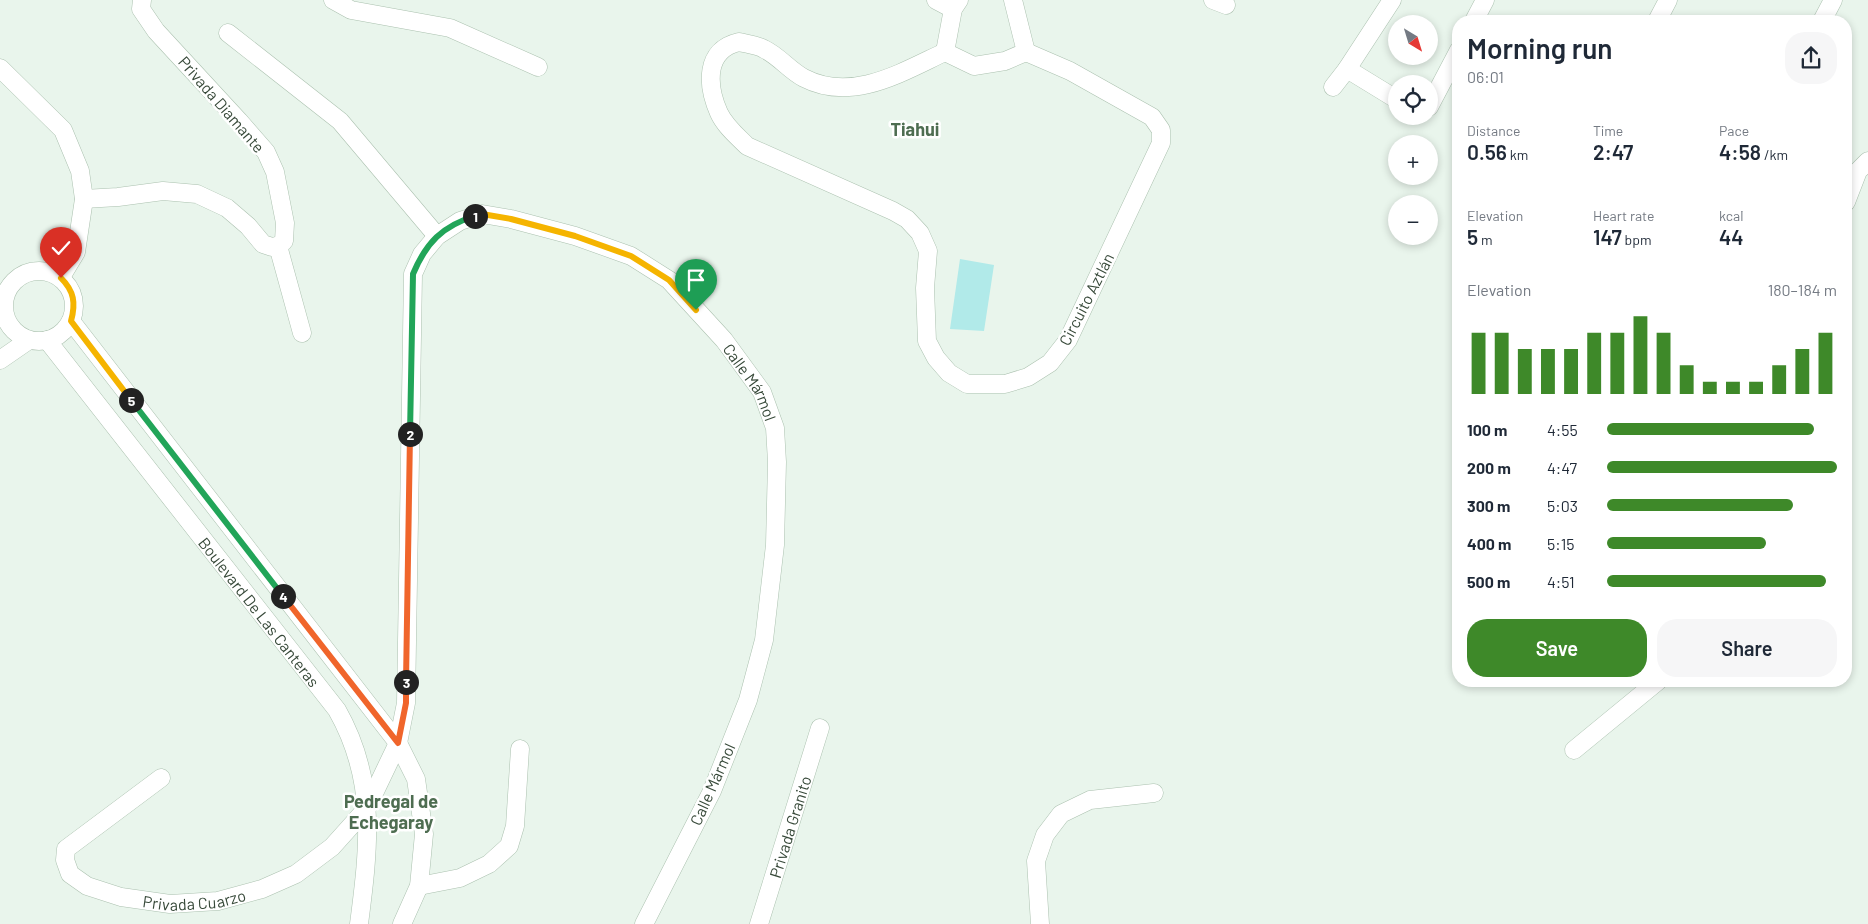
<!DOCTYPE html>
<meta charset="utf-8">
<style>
body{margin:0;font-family:Barlow,sans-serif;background:#f6f6f7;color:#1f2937;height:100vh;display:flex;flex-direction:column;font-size:19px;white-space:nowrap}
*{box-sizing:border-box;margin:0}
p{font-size:16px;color:#747a83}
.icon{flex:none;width:28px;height:28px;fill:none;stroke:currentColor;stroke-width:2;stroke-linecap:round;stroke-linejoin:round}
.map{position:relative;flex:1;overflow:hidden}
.panel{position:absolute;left:1452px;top:15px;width:400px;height:672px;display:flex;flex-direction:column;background:#fff;border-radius:20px;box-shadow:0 2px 8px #0003}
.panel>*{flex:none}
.needle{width:32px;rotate:142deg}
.controls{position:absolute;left:1388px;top:15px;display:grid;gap:10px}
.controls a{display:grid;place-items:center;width:50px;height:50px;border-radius:50%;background:#fff;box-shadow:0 2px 8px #0003;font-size:25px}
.pin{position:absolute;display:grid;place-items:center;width:42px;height:42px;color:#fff;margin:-51px -21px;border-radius:50% 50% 50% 0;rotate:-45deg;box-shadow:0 0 5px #0007}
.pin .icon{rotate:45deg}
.km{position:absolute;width:25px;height:25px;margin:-12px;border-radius:50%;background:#222;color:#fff;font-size:14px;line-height:25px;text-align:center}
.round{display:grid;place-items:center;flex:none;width:52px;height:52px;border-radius:20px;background:#f6f6f7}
.overview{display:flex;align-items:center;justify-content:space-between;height:85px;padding:0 15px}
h1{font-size:28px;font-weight:600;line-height:38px}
.figures{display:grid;grid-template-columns:repeat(3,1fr);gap:8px;height:85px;padding:5px 15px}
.figures div{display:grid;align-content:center}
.figures b{font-size:21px;font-weight:600}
.figures small{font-size:14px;font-weight:400}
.figures p{font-size:14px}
.chart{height:140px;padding:10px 15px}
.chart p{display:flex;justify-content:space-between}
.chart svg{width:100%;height:90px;margin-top:5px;stroke:#3e8929;stroke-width:6}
.button{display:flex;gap:10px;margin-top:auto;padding:10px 15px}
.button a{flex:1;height:58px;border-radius:20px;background:#3e8929;color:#fff;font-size:20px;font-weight:600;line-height:58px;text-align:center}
.button a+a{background:#f6f6f7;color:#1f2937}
ul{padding:0 15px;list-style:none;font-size:16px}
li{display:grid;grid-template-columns:80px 60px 1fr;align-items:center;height:38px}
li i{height:12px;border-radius:6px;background:#3e8929}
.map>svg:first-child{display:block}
.green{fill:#b1eae9}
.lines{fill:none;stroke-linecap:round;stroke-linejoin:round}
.minor-casing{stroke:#abc1af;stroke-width:19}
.minor{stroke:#fff;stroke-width:18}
.split-1-casing{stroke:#fff;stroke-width:10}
.split-2-casing{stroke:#fff;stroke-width:10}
.split-3-casing{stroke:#fff;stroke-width:10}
.split-4-casing{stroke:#fff;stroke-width:10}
.split-5-casing{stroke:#fff;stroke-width:10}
.split-6-casing{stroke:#fff;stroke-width:10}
.split-1{stroke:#f5b400;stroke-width:6}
.split-2{stroke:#22a559;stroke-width:6}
.split-3{stroke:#f0652b;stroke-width:6}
.split-4{stroke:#f0652b;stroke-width:6}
.split-5{stroke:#22a559;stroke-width:6}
.split-6{stroke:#f5b400;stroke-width:6}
.labels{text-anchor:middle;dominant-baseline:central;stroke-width:5;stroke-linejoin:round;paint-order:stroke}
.street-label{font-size:16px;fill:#374939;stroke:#fff}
.neighbourhood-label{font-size:18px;font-weight:bold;fill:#4e6d51;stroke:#fff}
</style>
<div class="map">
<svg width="1868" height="924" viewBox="0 0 1868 924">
<rect width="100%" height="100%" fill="#e9f5ec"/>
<path class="green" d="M960 259 994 265 984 331 950 329Z"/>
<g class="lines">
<g class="minor-casing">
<g id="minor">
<path d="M333 0 351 10 450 28 538 67"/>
<path d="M936 0 953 9"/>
<path d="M1013 0 1026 52"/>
<path d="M1213 0 1226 5"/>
<path d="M1474 21 1485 0"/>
<path d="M1657 21 1668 0"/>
<path d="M1822 21 1833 0"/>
<path d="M228 33 340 121 437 236"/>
<path d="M739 42C747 44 757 45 764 49 779 56 790 71 804 78 852 103 902 72 945 52L974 66 1005 61 1026 52 1070 71 1152 117 1161 130V143L1068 340 1050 363 1028 377 1005 384H967L949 373 936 358 927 341 925 288 928 251 920 233 907 219 893 211 747 146C737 136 725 126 719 113 707 86 704 50 739 42Z"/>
<path d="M945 52 953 9 959 0"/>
<path d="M0 68 63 130 80 171 84 199 76 252 61 277"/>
<path d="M1347 69 1396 99"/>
<path d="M1333 87 1347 69 1392 0"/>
<path d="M1429 107 1459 50"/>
<path d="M84 199 118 197 163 191 197 194 227 208 248 226 263 244 272 247 278 246 284 241 285 223 275 172 266 152 239 121 156 31 141 9 142 0"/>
<path d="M1846 202 1858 171 1868 161"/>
<path d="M278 246 302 333"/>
<circle cx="39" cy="306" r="35"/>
<path d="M71 321 398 743 416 779 424 834 419 886 402 924"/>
<path id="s1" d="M47 340 337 710C377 780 369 847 359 924"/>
<path d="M0 360 29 340"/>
<path d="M1574 750 1658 681"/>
<path id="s2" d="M161 778 66 849 65 860 70 874 87 886 121 897 170 904 218 901 262 889 296 874 332 847 367 808 398 743 406 703 413 274 422 254 437 236 460 221 482 214 511 219 575 236 631 256 669 280 724 340 762 392 775 428 777 462 775 545 764 640 748 700 712 791 644 924"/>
<path d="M419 886 460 878 489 864 509 846 515 826 520 749"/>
<path id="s3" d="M759 924 820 728"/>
<path d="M1040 924 1036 861 1045 835 1061 814 1090 800 1154 793"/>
</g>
</g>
<use href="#minor" class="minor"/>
</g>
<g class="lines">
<g class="split-1-casing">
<path id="split-1" d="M475 216 482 214 511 219 575 236 631 256 669 280 696 310"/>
</g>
<g class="split-2-casing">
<path id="split-2" d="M410 434 413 274C426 243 442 226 475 216"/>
</g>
<g class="split-3-casing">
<path id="split-3" d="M406 682 410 434"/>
</g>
<g class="split-4-casing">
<path id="split-4" d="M283 596 398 743 406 703V682"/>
</g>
<g class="split-5-casing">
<path id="split-5" d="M131 400 283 596"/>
</g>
<g class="split-6-casing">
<path id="split-6" d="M61 278C74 291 76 303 71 321L131 400"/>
</g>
<use href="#split-1" class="split-1"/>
<use href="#split-2" class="split-2"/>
<use href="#split-3" class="split-3"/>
<use href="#split-4" class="split-4"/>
<use href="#split-5" class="split-5"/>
<use href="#split-6" class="split-6"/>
</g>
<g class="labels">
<g class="street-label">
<text transform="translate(222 104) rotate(49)">Privada Diamante</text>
<text transform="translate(1086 299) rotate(-63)">Circuito Aztlán</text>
<text stroke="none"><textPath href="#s2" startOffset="1448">Calle Mármol</textPath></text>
<text stroke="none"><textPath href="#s1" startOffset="345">Boulevard De Las Canteras</textPath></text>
<text transform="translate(712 784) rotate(-66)">Calle Mármol</text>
<text stroke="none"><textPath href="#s3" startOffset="102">Privada Granito</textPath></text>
<text stroke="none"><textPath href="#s2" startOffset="275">Privada Cuarzo</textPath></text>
</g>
<g class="neighbourhood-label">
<text x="915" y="129">Tiahui</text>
<text x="391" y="801">Pedregal de<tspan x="391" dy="21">Echegaray</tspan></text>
</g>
</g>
</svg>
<div class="controls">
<a><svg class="needle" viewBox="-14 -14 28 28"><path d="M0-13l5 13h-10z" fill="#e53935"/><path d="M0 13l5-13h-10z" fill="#747a83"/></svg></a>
<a><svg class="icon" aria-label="locate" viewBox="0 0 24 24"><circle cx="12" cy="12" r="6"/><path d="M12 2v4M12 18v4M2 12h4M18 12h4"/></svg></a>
<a>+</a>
<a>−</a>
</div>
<div class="pin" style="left:696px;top:310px;background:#1e9e55"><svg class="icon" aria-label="arrive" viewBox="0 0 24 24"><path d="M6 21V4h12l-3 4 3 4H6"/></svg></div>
<div class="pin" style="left:61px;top:278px;background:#d93025"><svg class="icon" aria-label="check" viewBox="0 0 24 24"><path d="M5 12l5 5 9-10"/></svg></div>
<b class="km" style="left:475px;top:216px">1</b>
<b class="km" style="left:410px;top:434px">2</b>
<b class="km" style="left:406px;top:682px">3</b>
<b class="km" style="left:283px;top:596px">4</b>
<b class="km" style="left:131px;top:400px">5</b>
<section class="panel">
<div class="overview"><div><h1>Morning run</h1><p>06:01</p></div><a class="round"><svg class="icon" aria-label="share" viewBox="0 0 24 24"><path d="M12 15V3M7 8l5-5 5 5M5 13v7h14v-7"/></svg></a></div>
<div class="figures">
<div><p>Distance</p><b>0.56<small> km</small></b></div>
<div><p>Time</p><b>2:47</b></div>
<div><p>Pace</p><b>4:58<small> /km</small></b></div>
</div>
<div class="figures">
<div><p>Elevation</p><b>5<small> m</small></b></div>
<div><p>Heart rate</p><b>147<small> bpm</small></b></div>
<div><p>kcal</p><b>44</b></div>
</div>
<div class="chart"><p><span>Elevation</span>180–184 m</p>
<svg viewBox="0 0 160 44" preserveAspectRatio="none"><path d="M5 44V14M15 44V14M25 44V22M35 44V22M45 44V22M55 44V14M65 44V14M75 44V6M85 44V14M95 44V30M105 44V38M115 44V38M125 44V38M135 44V30M145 44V22M155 44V14"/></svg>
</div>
<ul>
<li><b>100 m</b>4:55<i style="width:90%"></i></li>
<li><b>200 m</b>4:47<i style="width:100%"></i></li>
<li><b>300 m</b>5:03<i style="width:81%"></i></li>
<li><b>400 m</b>5:15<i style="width:69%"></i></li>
<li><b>500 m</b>4:51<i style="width:95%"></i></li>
</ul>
<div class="button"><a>Save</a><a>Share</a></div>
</section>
</div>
